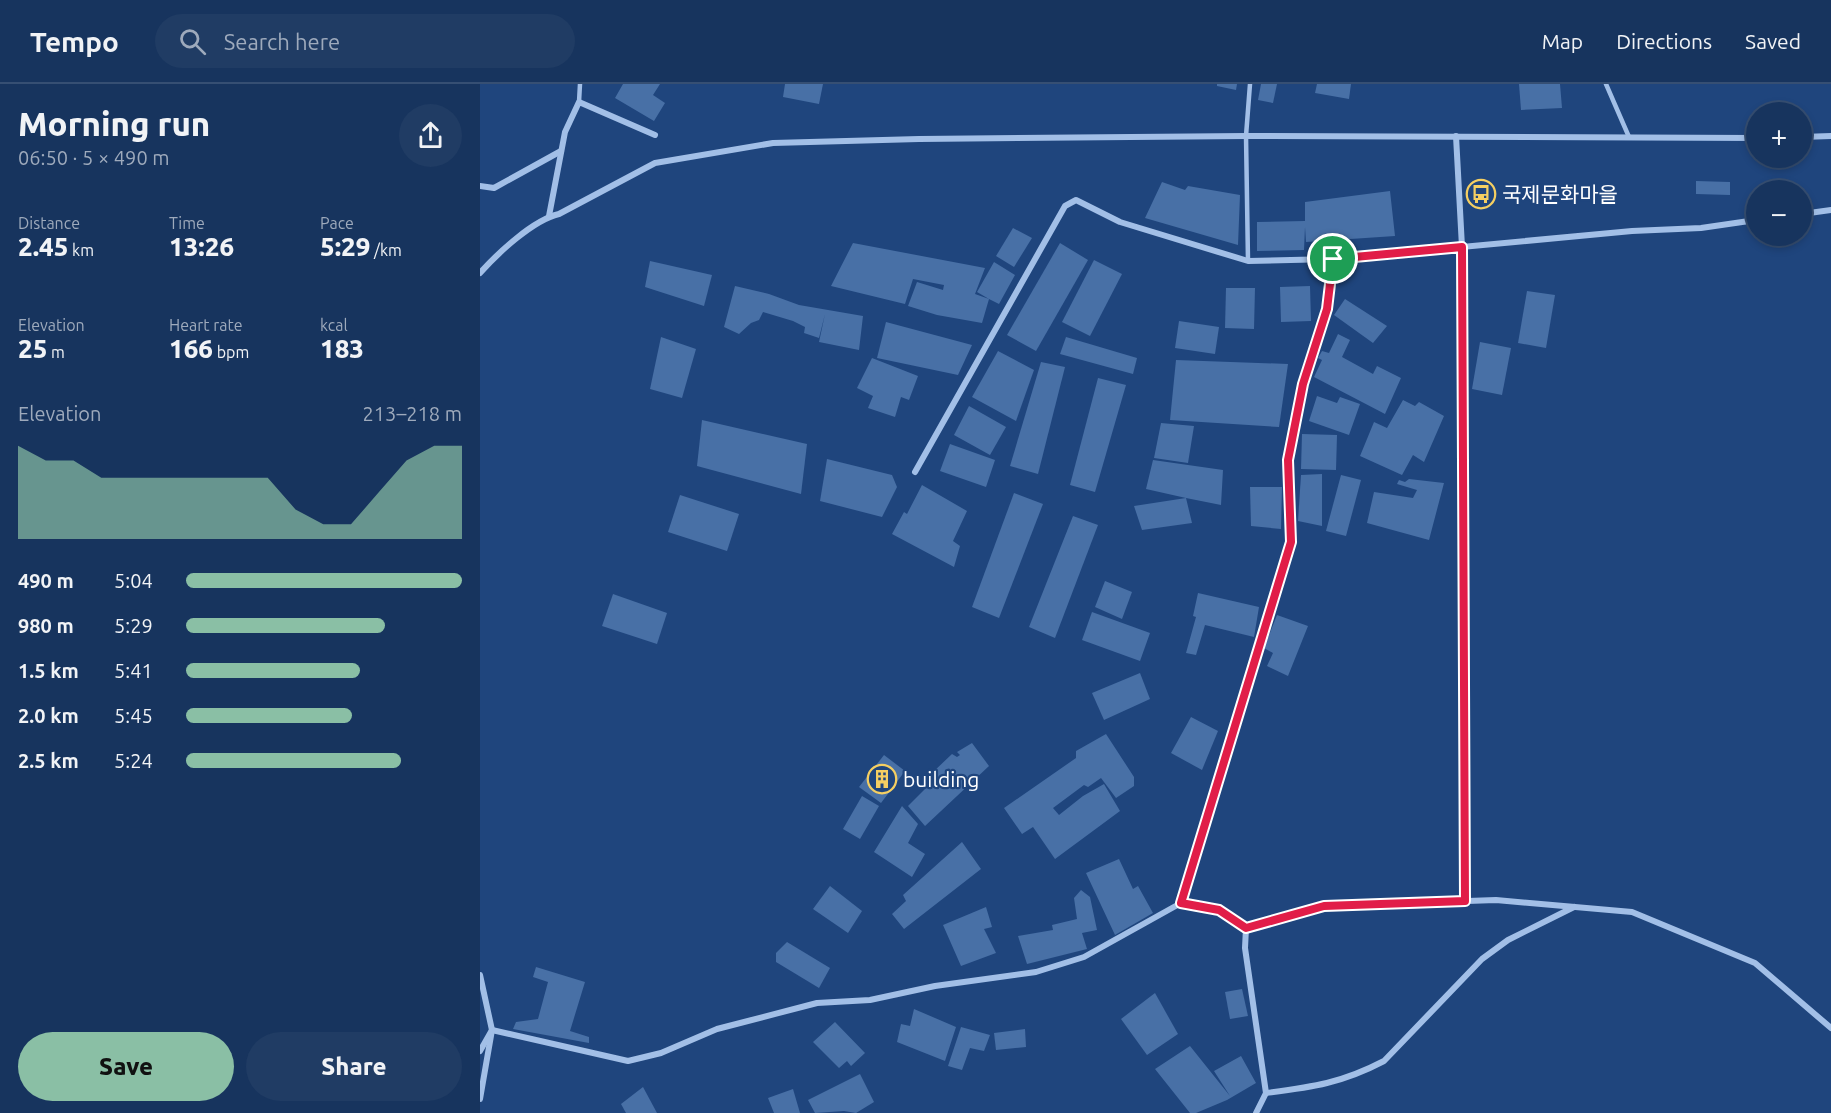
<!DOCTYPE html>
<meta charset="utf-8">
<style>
body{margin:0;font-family:Ubuntu,"Noto Sans KR",sans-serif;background:#203c64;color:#f1f3f6;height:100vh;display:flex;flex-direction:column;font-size:22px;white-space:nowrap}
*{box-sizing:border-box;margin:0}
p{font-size:20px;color:#9eaabc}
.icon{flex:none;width:33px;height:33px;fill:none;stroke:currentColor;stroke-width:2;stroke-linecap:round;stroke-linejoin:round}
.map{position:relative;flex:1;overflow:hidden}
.details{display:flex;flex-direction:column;background:#17345e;width:480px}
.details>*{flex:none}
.tools{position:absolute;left:1266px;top:18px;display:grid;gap:12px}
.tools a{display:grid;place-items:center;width:66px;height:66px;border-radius:50%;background:#17345e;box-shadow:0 3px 9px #0003,0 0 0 2px #364f73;font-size:30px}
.pin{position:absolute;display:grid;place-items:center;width:51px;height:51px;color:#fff;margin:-26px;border:3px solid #fff;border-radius:50%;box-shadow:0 2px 6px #0007}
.round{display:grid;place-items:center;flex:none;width:63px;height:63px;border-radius:32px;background:#203c64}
.head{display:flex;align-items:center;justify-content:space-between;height:102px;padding:0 18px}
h1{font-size:33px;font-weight:800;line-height:45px}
.metrics{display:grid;grid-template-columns:repeat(3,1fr);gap:9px;height:102px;padding:6px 18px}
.metrics div{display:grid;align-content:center}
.metrics b{font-size:26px;font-weight:800}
.metrics small{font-size:16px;font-weight:400}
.metrics p{font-size:16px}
.chart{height:168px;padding:12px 18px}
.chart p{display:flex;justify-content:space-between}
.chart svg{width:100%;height:108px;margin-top:6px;fill:#8abfa5;opacity:.7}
.primary-button{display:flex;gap:12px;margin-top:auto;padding:12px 18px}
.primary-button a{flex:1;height:69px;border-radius:36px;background:#8abfa5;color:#111;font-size:24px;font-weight:800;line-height:69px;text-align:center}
.primary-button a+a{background:#203c64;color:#f1f3f6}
ul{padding:0 18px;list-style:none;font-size:20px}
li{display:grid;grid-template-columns:96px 72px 1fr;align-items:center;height:45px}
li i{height:15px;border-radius:8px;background:#8abfa5}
header{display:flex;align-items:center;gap:36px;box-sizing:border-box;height:84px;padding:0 30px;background:#17345e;border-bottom:2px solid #364f73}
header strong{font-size:28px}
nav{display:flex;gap:33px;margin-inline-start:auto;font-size:21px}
.search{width:420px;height:54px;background:#203c64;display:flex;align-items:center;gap:15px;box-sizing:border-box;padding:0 21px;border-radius:33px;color:#9eaabc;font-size:22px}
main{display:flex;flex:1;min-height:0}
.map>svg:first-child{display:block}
.building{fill:#4870a6}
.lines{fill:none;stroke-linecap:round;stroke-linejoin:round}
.service{stroke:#a2bfe7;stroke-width:4.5}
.minor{stroke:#a2bfe7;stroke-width:6}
.route-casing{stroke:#fff;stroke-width:12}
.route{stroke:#e11d48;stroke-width:8}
.labels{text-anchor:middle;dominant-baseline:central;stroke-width:4.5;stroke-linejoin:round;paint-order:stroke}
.poi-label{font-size:21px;fill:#fff;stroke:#1f457d;text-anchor:start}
</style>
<header>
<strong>Tempo</strong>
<div class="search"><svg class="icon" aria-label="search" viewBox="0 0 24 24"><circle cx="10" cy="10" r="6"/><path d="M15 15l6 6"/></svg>Search here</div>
<nav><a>Map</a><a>Directions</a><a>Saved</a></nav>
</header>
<main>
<section class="details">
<div class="head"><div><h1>Morning run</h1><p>06:50 · 5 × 490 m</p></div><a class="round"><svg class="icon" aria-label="share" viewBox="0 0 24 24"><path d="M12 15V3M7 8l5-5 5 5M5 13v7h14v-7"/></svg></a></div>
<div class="metrics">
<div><p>Distance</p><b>2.45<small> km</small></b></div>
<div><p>Time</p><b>13:26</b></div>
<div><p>Pace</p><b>5:29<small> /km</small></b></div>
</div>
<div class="metrics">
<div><p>Elevation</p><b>25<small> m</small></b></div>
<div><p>Heart rate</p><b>166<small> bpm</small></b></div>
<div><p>kcal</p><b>183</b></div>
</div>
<div class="chart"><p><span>Elevation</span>213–218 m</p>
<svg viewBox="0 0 160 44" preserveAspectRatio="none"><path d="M0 44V6L10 12L20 12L30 19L40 19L50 19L60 19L70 19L80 19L90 19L100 32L110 38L120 38L130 25L140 12L150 6L160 6V44z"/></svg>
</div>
<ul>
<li><b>490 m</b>5:04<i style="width:100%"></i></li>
<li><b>980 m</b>5:29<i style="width:72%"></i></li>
<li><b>1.5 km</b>5:41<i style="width:63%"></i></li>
<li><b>2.0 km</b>5:45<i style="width:60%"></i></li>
<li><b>2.5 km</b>5:24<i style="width:78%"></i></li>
</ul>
<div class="primary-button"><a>Save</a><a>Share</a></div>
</section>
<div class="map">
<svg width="1351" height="1029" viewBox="0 0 1351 1029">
<rect width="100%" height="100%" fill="#1f457d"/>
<g class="building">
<path d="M143 0H180L173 11 185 19 174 37 135 14Z"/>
<path d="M305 0H343L339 20 303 13Z"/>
<path d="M737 0H757L756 6 737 2Z"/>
<path d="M781 0H797L793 19 778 16Z"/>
<path d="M837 0H871L869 15 835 9Z"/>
<path d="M1039 0H1080L1082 24 1041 26Z"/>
<path d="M1216 97 1250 98V111L1216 110Z"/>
<path d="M682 98 705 106 708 102 760 111 758 161 665 134Z"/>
<path d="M910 107 915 152 826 158 825 143 824 166 777 167V138L825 137V118Z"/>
<path d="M533 144 552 154 534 183 516 172Z"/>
<path d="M373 159 505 184 495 210 509 215 497 208 514 178 535 191 519 220 509 215 502 239 457 231 428 222 437 198 463 206 464 201 433 195 425 220 351 202Z"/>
<path d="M580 159 608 176 556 267 527 251Z"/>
<path d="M614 176 642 190 610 252 582 238Z"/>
<path d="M170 177 232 191 224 222 165 203Z"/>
<path d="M255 202 289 210 319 221 383 232 379 266 339 258 345 230 339 254 324 249 325 243 313 237 283 228 279 236 271 239 259 250 244 243Z"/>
<path d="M830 202 831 237 801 238 800 203Z"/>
<path d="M746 204H775L774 245 745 244Z"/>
<path d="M1047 207 1075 211 1066 264 1038 259Z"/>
<path d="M865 215 907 242 893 259 854 231Z"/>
<path d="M699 237 739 243 735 270 695 264Z"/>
<path d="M406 238 492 261 478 291 397 274Z"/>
<path d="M858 250 870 256 862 273 893 290 897 282 921 294 905 330 834 293 842 276 838 274 842 267 849 269Z"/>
<path d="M181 253 216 265 202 314 170 305Z"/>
<path d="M586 253 657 274 653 290 580 270Z"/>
<path d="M1000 258 1031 264 1022 311 992 305Z"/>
<path d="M518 267 554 286 536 337 492 313Z"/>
<path d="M392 274 438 292 429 316 421 313 415 333 388 324 393 312 377 304Z"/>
<path d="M696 276 808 280 799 343 690 336Z"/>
<path d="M561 278 585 283 558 390 530 382Z"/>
<path d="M618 294 646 301 615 408 590 401Z"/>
<path d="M837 312 857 319 860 313 880 320 869 351 829 337Z"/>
<path d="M923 316 935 322 939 318 964 332 944 378 933 371 922 391 880 372 894 338 907 344Z"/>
<path d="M489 322 526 343 510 371 474 351Z"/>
<path d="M222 336 327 360 321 410 217 382Z"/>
<path d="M681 339 714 342 708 379 674 374Z"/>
<path d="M822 350 857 351 856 386 821 385Z"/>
<path d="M470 360 515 376 506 403 460 387Z"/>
<path d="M347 375 412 391 417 403 402 433 340 417Z"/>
<path d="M673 376 743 386 741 421 706 414 712 439 662 446 654 422 706 414 666 405Z"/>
<path d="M842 390V442L818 437 821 391Z"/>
<path d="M861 391 881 396 866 452 846 447Z"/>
<path d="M929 395 964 399 949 456 887 439 894 408 933 414 937 406 917 400 919 396 925 398Z"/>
<path d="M442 401 487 427 473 457 480 462 474 483 412 450 424 428 427 430Z"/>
<path d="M770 403H802L801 445 771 442Z"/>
<path d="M534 409 563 420 519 534 492 523Z"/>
<path d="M200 411 259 430 247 467 188 448Z"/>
<path d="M593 432 618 441 575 554 549 543Z"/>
<path d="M625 497 652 508 642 535 615 523Z"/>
<path d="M718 509 779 523 774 553 725 541 716 571 706 569 716 533 713 532Z"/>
<path d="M133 510 187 529 177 560 122 542Z"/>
<path d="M612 528 670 549 660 577 602 556Z"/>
<path d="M797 531 828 542 808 592 787 582 793 569 784 564Z"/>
<path d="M660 589 670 615 624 636 612 609Z"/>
<path d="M711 633 738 647 722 686 691 669Z"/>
<path d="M626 650 654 693V702L636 714 621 694 608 703 604 701 573 724 579 731 603 712 624 700 640 727 575 775 553 743 542 750 524 724 596 674V667Z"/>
<path d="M492 659 509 682 445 742 428 722 456 694 452 689 472 670 477 673 480 671 477 668Z"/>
<path d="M404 671 425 687 401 719 379 703Z"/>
<path d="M382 712 399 722 380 755 363 745Z"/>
<path d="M422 722 438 740 428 759 445 770 432 793 394 768Z"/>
<path d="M482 758 501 785 424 845 412 830 426 817 423 811Z"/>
<path d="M639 775 653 805 658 802 673 829 635 851 606 789Z"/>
<path d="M350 802 382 827 368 849 333 825Z"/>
<path d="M601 806 610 813 617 846 602 849 607 865 547 880 538 852 573 846 572 841 597 835 594 814Z"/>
<path d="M506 823 512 843 504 845 516 869 481 882 463 841Z"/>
<path d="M307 858 350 884 339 904 296 878V869Z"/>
<path d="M56 883 105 898 90 947 109 953V959L33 945 36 938 58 935 68 898 53 893Z"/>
<path d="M762 905 768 932 750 935 745 908Z"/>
<path d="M675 909 698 950 667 971 641 935Z"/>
<path d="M434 925 476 943 465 977 417 958 421 940 430 942Z"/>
<path d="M355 938 385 969 371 982 367 977 359 984 333 958Z"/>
<path d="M481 943 510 951 504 967 490 964 482 986 468 982Z"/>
<path d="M545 945 546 963 516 966 514 949Z"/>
<path d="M710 962 750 1012 734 987 761 972 776 999 747 1016 716 1029H710L675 985Z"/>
<path d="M380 990 394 1018 376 1029 364 1027 335 1029 328 1016Z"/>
<path d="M163 1003 177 1029H146L141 1020Z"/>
<path d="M313 1005 320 1029H294L288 1014Z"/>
</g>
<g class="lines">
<g class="service">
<path d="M1126 0 1149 53"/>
<path d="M99 18 100 0"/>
<path d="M768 177 766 52 770 0"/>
<path d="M701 819 811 458 808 376 823 300 847 225 853 175"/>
</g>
<g class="minor">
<path d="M976 52 982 163 985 817"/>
<path d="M1322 53 1351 52"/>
<path d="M0 102 14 104 81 67"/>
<path d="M1322 130 1351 126"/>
<path d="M69 132 85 48 99 18 175 51"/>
<path d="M0 189C18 169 53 136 79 130L175 79 293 59 439 55 766 52 1276 54"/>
<path d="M435 388 585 122 596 116 640 138 768 177 853 175 1152 147 1221 144 1276 136"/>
<path d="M766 844 844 822 1016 816 1152 828 1275 879 1351 944"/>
<path d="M0 891 12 946 0 1015"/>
<path d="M0 967 12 946 148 977 181 969 237 945 337 919 390 916 455 902 556 888 604 873 701 819 739 826 766 844 765 864 786 1009 776 1029"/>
<path d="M786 1009C833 1003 862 999 904 977L1002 875 1028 856 1094 823"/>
</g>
</g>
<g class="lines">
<g class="route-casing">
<path id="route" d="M982 163 985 817 844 822 766 844 739 826 701 819 811 458 808 376 823 300 847 225 853 175Z"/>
</g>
<use href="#route" class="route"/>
</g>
<defs>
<g id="bus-ring" transform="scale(1.5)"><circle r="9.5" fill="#1f457d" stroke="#f5cf62" stroke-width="1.5"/><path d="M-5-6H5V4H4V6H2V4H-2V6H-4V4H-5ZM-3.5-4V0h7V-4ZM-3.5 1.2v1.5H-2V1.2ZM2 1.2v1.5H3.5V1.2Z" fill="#f5cf62"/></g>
<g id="building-ring" transform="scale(1.5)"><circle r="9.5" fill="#1f457d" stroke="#f5cf62" stroke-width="1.5"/><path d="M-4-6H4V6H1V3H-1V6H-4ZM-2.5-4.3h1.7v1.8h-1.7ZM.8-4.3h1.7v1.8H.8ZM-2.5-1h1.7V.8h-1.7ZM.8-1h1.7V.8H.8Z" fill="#f5cf62"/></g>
</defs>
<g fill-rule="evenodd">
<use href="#bus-ring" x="1001" y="110"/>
<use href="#building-ring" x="402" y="695"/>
</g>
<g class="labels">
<g class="poi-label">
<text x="1022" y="110">국제문화마을</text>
<text x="423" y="695">building</text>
</g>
</g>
</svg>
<div class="tools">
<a>+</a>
<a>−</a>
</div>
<div class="pin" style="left:853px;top:175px;background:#1e9e55"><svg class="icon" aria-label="arrive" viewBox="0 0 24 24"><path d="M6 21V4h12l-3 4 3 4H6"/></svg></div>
</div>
</main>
